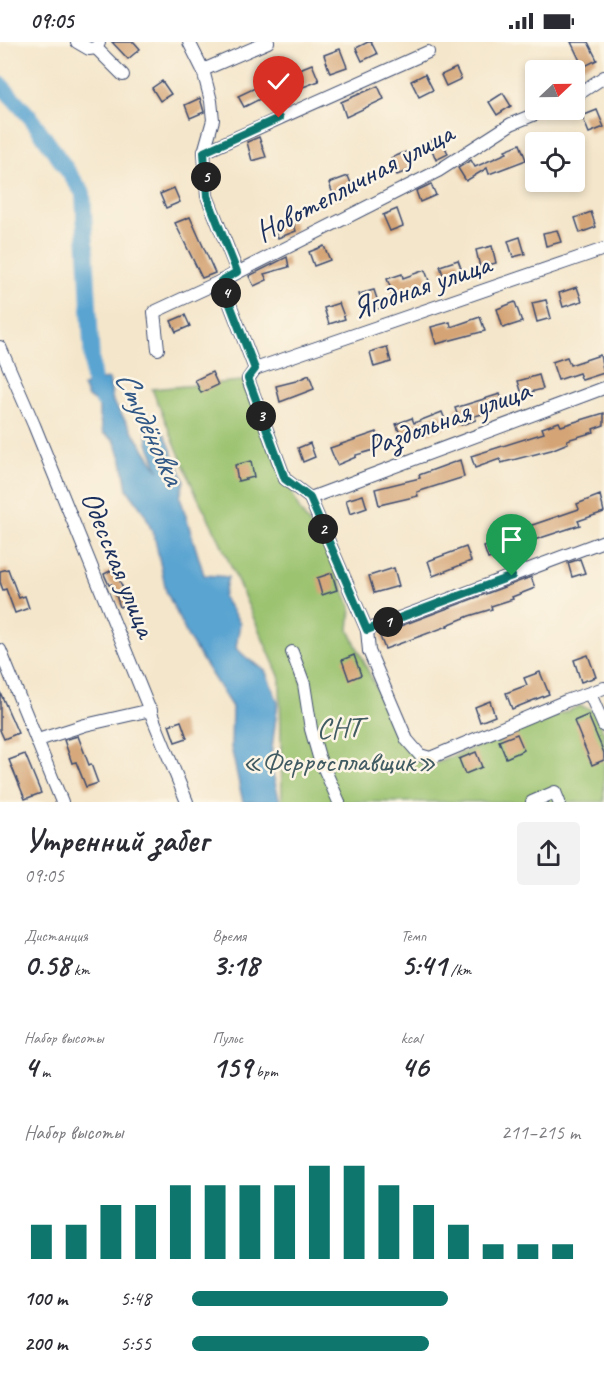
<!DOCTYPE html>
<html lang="ru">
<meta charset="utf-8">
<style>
body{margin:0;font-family:Caveat,sans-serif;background:#f2f2f3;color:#2b2b33;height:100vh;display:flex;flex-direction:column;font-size:22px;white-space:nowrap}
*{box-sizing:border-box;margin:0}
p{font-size:20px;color:#7c7c81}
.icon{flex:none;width:33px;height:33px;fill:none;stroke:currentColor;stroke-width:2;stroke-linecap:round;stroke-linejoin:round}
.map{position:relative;height:760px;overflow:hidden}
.sheet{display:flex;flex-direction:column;background:#fff;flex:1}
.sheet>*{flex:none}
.needle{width:39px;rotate:68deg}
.fabs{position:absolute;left:525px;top:18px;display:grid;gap:12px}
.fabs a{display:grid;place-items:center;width:60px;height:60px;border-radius:6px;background:#fff;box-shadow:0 3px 9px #0003;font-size:30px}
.pin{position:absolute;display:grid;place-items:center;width:51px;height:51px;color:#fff;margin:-62px -26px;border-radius:50% 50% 50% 0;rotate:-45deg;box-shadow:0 0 6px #0007}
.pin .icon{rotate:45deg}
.km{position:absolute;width:30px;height:30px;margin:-15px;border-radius:50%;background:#222;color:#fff;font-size:16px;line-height:30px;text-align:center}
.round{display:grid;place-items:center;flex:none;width:63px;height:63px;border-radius:6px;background:#f2f2f3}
.summary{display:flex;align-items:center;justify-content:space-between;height:102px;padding:0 24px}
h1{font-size:33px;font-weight:600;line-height:45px}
.stats{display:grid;grid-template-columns:repeat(3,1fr);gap:9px;height:102px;padding:6px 24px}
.stats div{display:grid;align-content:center}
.stats b{font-size:30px;font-weight:600}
.stats small{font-size:16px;font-weight:400}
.stats p{font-size:16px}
.chart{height:168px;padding:12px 24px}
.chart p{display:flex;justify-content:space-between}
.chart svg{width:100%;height:108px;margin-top:6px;stroke:#0f766e;stroke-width:6}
ul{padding:0 24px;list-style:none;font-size:20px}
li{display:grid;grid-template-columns:96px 72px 1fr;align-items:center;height:45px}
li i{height:15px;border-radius:8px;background:#0f766e}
.status{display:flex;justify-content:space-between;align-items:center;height:42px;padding:0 30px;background:#fff;direction:ltr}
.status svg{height:16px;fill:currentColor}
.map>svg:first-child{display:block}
.green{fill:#9bc36f;stroke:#5b7966;stroke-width:1.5}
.water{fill:#5aa4d1;stroke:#3a6a98;stroke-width:1.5}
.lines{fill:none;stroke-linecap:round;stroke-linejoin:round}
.river{stroke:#5aa4d1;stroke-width:16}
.building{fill:#d4a476}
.minor-casing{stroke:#3c4a6e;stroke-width:14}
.minor{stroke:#fff;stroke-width:12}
.route-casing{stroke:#fff;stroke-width:12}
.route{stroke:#0f766e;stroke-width:8}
.labels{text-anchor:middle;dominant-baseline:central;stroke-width:5;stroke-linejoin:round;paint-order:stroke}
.street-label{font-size:30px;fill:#1b2f5e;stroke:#fcf5e5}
.park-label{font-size:30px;fill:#415b63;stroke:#fcf5e5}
.water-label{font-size:32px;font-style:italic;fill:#315886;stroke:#fcf5e5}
</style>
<div class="status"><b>09:05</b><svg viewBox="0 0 49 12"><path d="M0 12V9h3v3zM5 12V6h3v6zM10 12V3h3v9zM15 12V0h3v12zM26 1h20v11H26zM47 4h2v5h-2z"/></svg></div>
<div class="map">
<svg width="604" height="760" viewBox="0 0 604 760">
<rect width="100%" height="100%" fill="#fcf5e5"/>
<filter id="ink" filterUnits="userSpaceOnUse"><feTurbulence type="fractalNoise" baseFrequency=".0167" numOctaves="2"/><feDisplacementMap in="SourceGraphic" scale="12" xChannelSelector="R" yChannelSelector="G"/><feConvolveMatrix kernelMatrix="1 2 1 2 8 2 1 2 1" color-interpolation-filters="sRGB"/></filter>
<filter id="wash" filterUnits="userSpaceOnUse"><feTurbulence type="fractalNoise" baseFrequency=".008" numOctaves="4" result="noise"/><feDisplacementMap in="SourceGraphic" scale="24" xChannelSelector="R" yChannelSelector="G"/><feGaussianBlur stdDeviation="1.35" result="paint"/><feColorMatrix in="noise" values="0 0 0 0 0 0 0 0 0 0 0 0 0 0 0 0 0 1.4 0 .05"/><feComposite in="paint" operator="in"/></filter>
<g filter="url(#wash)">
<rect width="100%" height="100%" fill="#f4e6cb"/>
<path class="green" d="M242 339 245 340 300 469 324 503 351 565 349 588 403 703 427 725 580 664 595 669 604 692V760H282L280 636 219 497 195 450 152 347Z"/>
<path class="water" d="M109 337 113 360 159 429 148 401 145 373 165 393 184 438 180 455 204 533 228 535 223 555 240 581 236 606 249 618 265 628 278 660 270 721 280 760H243L231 705 232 665 189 597 166 549 155 497 145 472 127 447 122 418 114 398 103 391 99 374V363L88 355 83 344 93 339Z"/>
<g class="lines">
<path class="river" d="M0 42 31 76 83 151 93 339 102 358"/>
</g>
<g id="blocks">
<g class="building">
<path d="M112 0H134L140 7 128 17Z"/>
<path d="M368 0H371L377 12 362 19 356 6Z"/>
<path d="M571 0H588L597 18 583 25Z"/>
<path d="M340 7 347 25 330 31 324 13Z"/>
<path d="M312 22 319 39 303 45 297 28Z"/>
<path d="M456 26 461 37 446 44 441 33Z"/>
<path d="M425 32 433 48 419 55 411 39Z"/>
<path d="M283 34 289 51 274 57 268 39Z"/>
<path d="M162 39 171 52 160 59 152 46Z"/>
<path d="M378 44 384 57 346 75 341 60Z"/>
<path d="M255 46 260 57 244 65 238 54Z"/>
<path d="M503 51 511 64 497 73 489 60Z"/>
<path d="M200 56 204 70 190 76 185 63Z"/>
<path d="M597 68 604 85 589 91 582 74Z"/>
<path d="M259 95 266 115 252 119 247 100Z"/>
<path d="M441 95 448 112 436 118 429 100Z"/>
<path d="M520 102 526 118 489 132 487 126 466 139 458 126 471 118 475 125 507 111 505 108Z"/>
<path d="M406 110 412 127 397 133 391 116Z"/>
<path d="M348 134 355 151 335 158 329 141Z"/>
<path d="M431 142 436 153 420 160 416 149Z"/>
<path d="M174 146 180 160 166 166 160 152Z"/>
<path d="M397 167 403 184 390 189 383 173Z"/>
<path d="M591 170 596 185 580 191 575 176Z"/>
<path d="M190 175 215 231 202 236 175 181Z"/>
<path d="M287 179V182L293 179 296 189 278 196 275 185 280 184 279 181Z"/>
<path d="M557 188 561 200 546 204 543 191Z"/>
<path d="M520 195 525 212 513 215 508 199Z"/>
<path d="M324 204 330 218 314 224 309 210Z"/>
<path d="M492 204 496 221 480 225 476 208Z"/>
<path d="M287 215 289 225 264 232 267 238 254 244 249 234Z"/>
<path d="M458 218 464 234 446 241 440 224Z"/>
<path d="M425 228 431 244 395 258 387 237 402 232 403 236Z"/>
<path d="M577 245 582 259 563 265 559 251Z"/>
<path d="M374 248 380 266 365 270 359 252Z"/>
<path d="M546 258 551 276 537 280 532 261Z"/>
<path d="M515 260 522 280 503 286 497 267Z"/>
<path d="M339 261 345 277 329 282 324 266Z"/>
<path d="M185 273 190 284 176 290 171 279Z"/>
<path d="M480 275 485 289 436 302 431 285 450 280 451 285Z"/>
<path d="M387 305 391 320 374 325 370 310Z"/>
<path d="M600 313 604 331 582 338 579 331 558 338 552 320 567 315 570 323Z"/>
<path d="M212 330 218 343 201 351 195 338Z"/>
<path d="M309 333 314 347 280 360 276 344 296 339Z"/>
<path d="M539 333 543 347 522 352 518 339Z"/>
<path d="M500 352 504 366 475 374 476 378 461 383 455 366Z"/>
<path d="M442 370 448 385 429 392 428 390 403 399 396 382 412 376 414 381Z"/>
<path d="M604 371V383L593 387 594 390 567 398 568 401 551 408 501 421 500 417 475 426 471 414 544 391 542 386 559 380 561 384Z"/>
<path d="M377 390 381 406 356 413V415L337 423 330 406Z"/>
<path d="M310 401 315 415 303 420 298 406Z"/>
<path d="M460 418 464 435 417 450 418 454 379 463 375 447 420 436 419 433Z"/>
<path d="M251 419 254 435 238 439 235 423Z"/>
<path d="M363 453 367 466 350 472 346 458Z"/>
<path d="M600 453 604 470 578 479 580 483 525 501 504 509 505 512 488 517 484 505 508 496 506 492 579 467 577 462Z"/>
<path d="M466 505 471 519 433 534 428 519Z"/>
<path d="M580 517 585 531 572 535 568 521Z"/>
<path d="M394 526 399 544 374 551 369 534Z"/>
<path d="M8 527 19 556 25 554 29 566 15 571 6 547 3 548 0 540V529Z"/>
<path d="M114 527 130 561 120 565 112 542 109 543 104 532Z"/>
<path d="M332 531 337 548 322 553 317 536Z"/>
<path d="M531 535 535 546 512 555 513 557 491 564 492 567 469 574 447 583 448 584 385 607 379 592Z"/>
<path d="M354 613 361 633 349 638 342 618Z"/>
<path d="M588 613 596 635 581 640 574 618Z"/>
<path d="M540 630 549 652 512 667 506 651 527 643 524 636Z"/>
<path d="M0 650 18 691 4 697 0 688Z"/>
<path d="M490 659 495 674 480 680 475 665Z"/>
<path d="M588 673 604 711V718L592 723 574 679Z"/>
<path d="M181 679 187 696 175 700 169 683Z"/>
<path d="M517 692 524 708 506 716 499 699Z"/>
<path d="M78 694 89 723 91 722 98 741 86 745 76 720 72 721 64 698Z"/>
<path d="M476 710 482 725 465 732 459 717Z"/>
<path d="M25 712 41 751 25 757 9 718Z"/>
</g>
</g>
</g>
<g filter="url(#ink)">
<use href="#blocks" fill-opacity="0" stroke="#3c4a6e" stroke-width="1.5"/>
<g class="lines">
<g class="minor-casing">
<g id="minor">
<path d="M77 0 89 7 96 6 99 1"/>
<path d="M189 0 203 28 211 59 213 78 204 110 207 154 237 229"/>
<path d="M96 6 123 33"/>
<path d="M203 28 268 0"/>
<path d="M574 55 604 35"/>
<path d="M204 110 428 10"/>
<path d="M221 239 255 327 248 337 285 437 310 456 367 588 369 609 407 698 420 713 430 716 566 659 604 646"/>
<path d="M0 305 34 383 187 760"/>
<path d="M158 307 154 270 221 239 438 129 511 82 545 68"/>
<path d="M255 327 604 207"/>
<path d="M310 456 604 346"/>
<path d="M367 588 604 499"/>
<path d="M0 608 62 760"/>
<path d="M292 610 304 642 311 687 319 715 339 760"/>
<path d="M590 652 604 684"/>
<path d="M38 698 85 683 151 668"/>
<path d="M532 760 555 750 559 760"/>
</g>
</g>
<use href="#minor" class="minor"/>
</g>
</g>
<g class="lines" filter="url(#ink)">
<g class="route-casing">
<path id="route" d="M279 76 204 110 207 154 237 230 221 239 255 327 248 336 285 437 310 456 367 588 512 534"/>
</g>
<use href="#route" class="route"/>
</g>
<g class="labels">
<g class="street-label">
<text transform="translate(354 140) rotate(-28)">Новотепличная улица</text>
<text transform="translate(421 244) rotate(-19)">Ягодная улица</text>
<text transform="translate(448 376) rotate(-20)">Раздольная улица</text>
<text transform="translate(119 522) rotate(68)">Одесская улица</text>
</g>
<g class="park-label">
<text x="339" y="685">СНТ<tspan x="339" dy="34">«Ферросплавщик»</tspan></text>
</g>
<g class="water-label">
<text transform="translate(150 385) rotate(65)">Студёновка</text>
</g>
</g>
</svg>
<div class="fabs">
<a><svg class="needle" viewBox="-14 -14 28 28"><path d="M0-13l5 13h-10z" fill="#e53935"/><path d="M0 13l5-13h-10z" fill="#7c7c81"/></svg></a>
<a><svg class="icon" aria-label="locate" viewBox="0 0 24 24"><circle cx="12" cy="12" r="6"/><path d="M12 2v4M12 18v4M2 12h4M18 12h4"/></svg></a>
</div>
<div class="pin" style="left:512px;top:534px;background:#1e9e55"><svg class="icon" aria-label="arrive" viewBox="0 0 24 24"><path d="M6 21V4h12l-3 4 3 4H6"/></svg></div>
<div class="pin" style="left:279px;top:76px;background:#d93025"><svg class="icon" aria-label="check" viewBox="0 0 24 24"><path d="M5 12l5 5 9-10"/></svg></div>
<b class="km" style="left:388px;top:580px">1</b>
<b class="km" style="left:323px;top:487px">2</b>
<b class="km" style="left:261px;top:374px">3</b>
<b class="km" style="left:226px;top:251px">4</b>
<b class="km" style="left:206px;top:135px">5</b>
</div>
<section class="sheet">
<div class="summary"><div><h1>Утренний забег</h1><p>09:05</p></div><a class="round"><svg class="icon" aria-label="share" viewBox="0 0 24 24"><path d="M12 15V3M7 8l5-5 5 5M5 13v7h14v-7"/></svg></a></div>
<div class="stats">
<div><p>Дистанция</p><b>0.58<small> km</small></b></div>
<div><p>Время</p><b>3:18</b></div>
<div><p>Темп</p><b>5:41<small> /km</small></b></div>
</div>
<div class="stats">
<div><p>Набор высоты</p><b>4<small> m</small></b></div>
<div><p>Пульс</p><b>159<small> bpm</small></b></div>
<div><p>kcal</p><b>46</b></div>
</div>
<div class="chart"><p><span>Набор высоты</span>211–215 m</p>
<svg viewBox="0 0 160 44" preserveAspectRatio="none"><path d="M5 44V30M15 44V30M25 44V22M35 44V22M45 44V14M55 44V14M65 44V14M75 44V14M85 44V6M95 44V6M105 44V14M115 44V22M125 44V30M135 44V38M145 44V38M155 44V38"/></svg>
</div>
<ul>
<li><b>100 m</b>5:48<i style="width:66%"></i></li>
<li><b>200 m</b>5:55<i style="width:61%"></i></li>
</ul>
</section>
